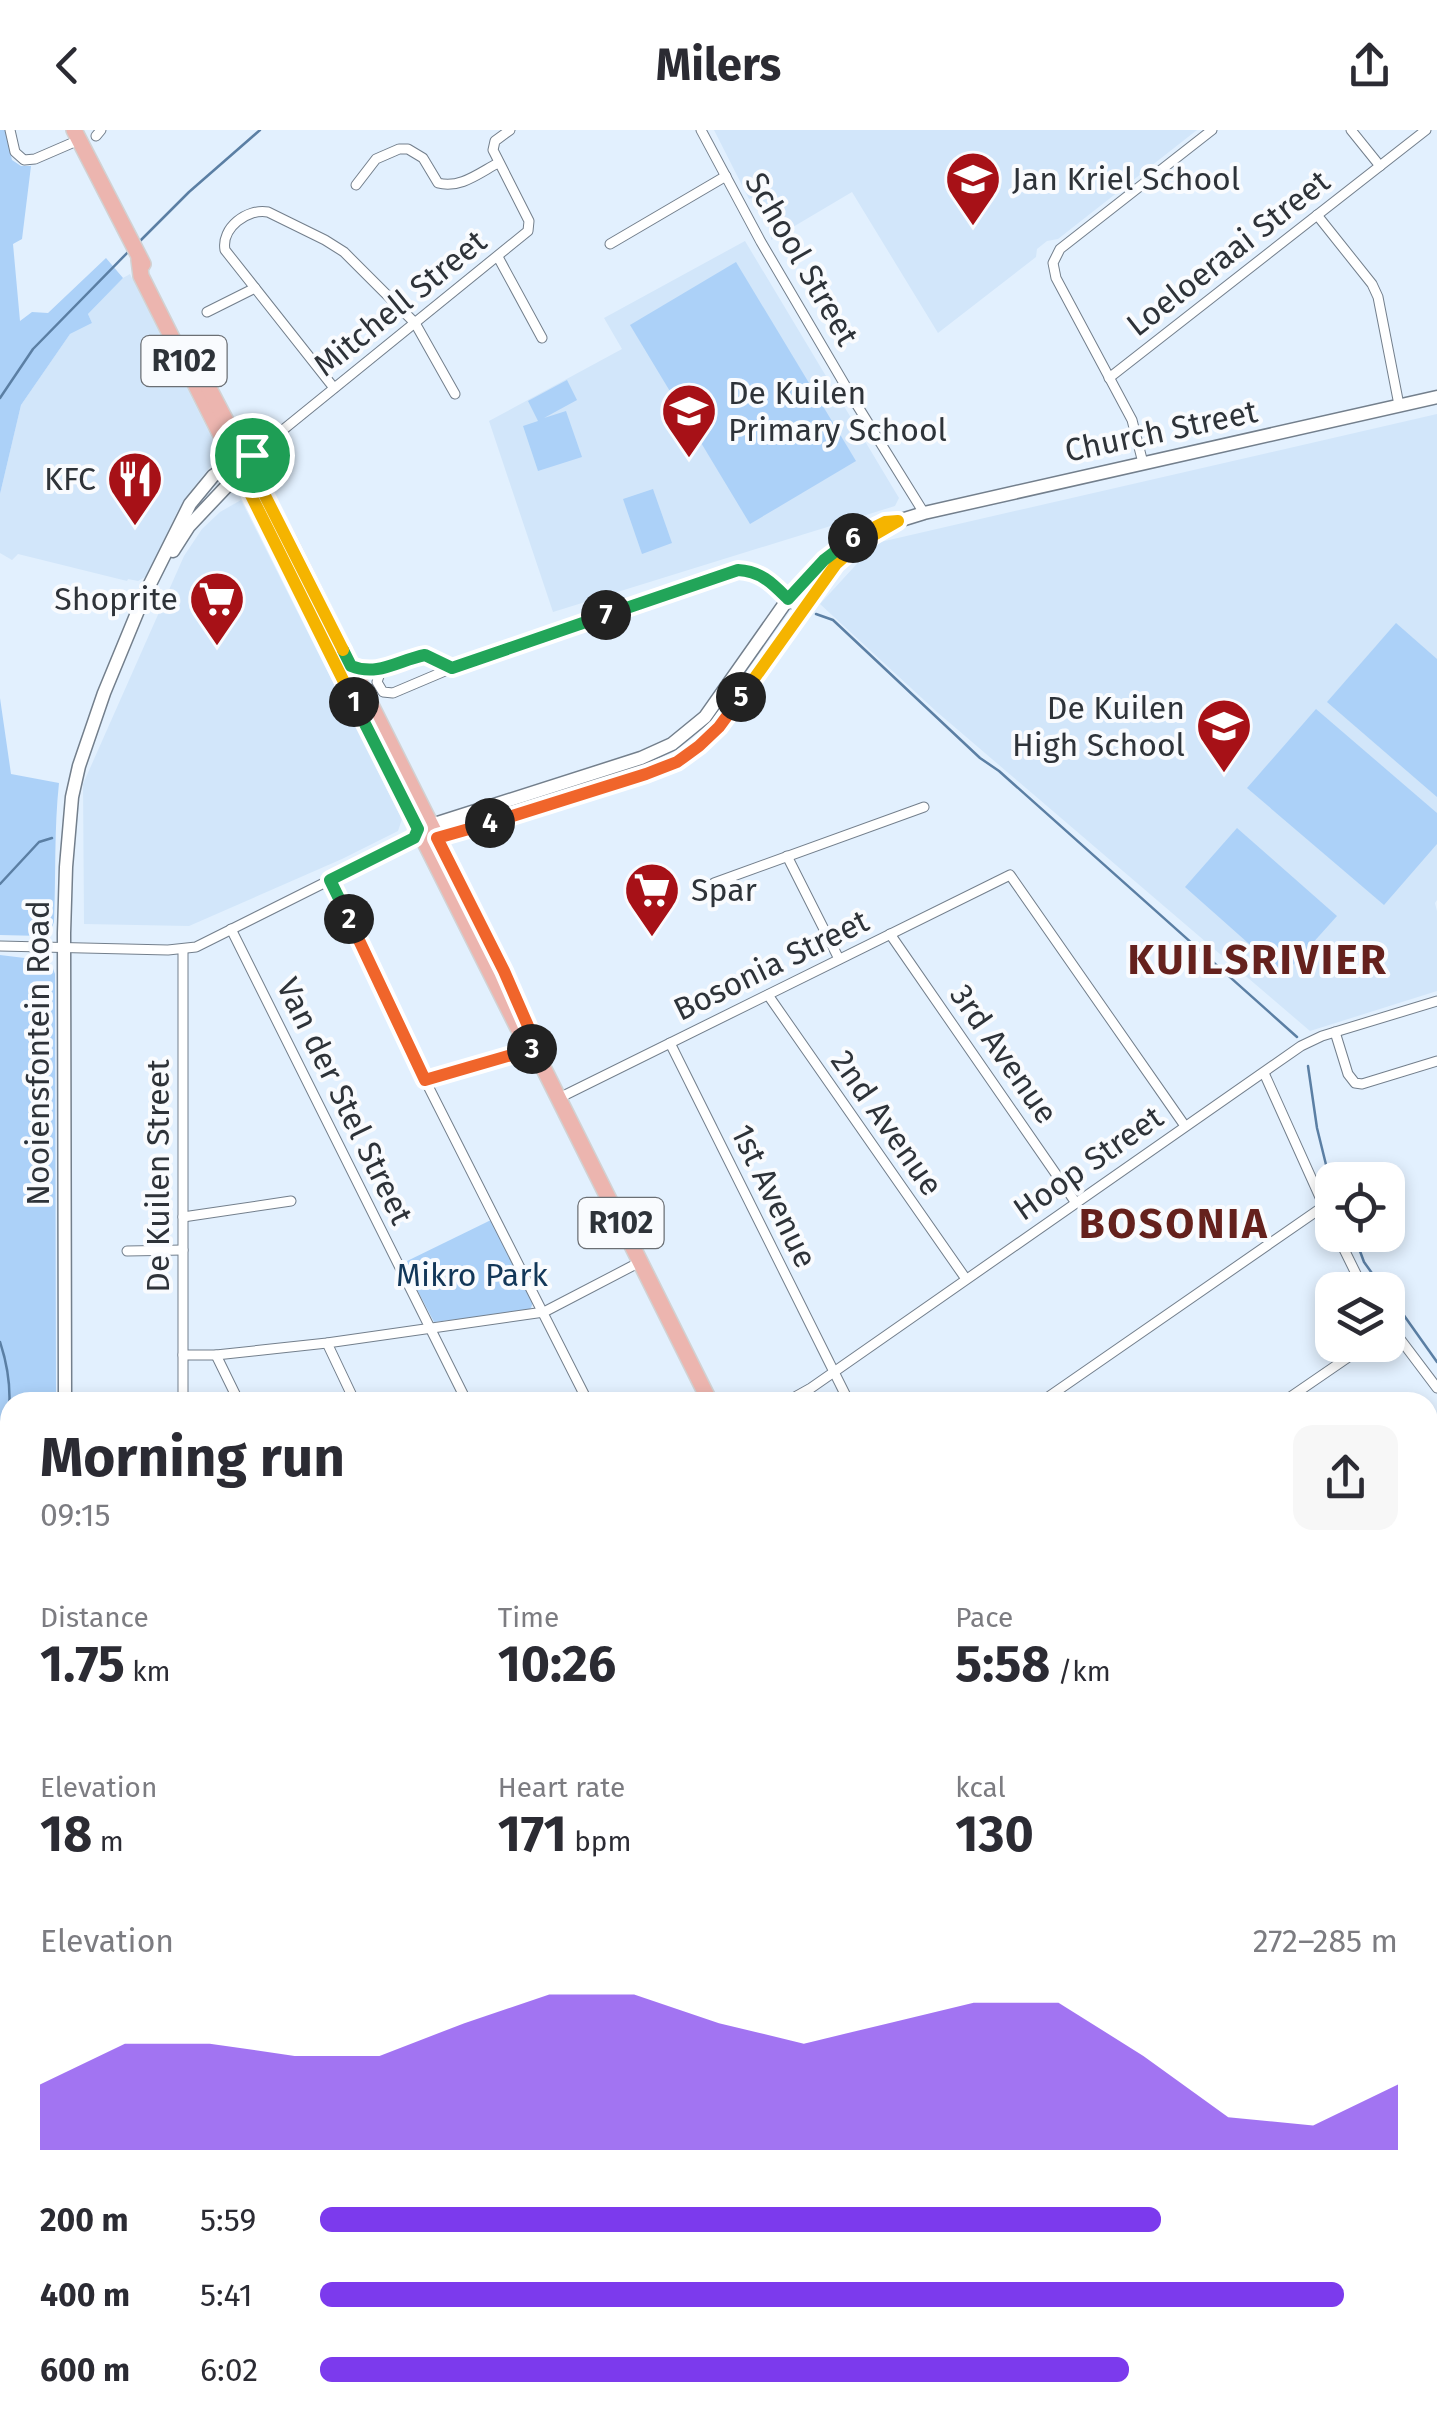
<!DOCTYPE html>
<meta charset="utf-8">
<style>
body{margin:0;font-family:"Fira Sans",sans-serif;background:#f7f7f7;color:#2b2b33;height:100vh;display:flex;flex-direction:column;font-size:38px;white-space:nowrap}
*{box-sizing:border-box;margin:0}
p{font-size:32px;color:#7c7c81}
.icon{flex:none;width:55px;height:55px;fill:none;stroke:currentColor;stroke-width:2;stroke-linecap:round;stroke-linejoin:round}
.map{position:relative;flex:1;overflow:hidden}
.side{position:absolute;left:0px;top:1262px;width:1438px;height:1038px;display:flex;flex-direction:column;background:#fff;border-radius:30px 30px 0 0;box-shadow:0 5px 15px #0003}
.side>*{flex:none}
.tools{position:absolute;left:1315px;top:1032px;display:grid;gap:20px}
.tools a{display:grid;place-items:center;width:90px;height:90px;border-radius:20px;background:#fff;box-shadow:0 5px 15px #0003;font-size:50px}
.pin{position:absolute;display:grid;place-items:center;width:85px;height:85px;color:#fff;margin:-42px;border:5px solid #fff;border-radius:50%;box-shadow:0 2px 10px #0007}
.km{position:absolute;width:50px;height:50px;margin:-25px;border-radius:50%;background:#222;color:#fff;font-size:28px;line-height:50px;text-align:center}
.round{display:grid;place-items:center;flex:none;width:105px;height:105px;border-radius:20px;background:#f7f7f7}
.head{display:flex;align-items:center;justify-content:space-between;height:170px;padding:0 40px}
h1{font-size:55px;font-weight:700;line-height:75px}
.stats{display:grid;grid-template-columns:repeat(3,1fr);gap:15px;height:170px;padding:10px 40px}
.stats div{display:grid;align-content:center}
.stats b{font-size:50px;font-weight:700}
.stats small{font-size:28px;font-weight:400}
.stats p{font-size:28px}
.chart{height:280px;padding:20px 40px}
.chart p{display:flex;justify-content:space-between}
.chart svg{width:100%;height:180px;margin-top:10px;fill:#7c3aed;opacity:.7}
ul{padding:0 40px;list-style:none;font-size:32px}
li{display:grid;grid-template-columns:160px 120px 1fr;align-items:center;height:75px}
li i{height:25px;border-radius:12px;background:#7c3aed}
header{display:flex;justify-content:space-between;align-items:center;height:130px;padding:0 40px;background:#fff;font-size:45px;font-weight:700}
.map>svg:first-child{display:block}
.built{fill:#d2e6fa}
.green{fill:#acd1f8}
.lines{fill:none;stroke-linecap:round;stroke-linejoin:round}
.stream{stroke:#5b7fa4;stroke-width:2.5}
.street-casing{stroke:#737f8c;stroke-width:11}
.secondary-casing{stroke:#737f8c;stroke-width:15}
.primary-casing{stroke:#d1d2d3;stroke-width:18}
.street{stroke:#fff;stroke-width:9}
.secondary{stroke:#fff;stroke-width:12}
.primary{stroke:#ecb5af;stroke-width:15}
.rail{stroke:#818a94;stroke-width:2.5;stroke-dasharray:15 8;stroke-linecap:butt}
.split-1-casing{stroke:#fff;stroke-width:20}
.split-2-casing{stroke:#fff;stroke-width:20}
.split-3-casing{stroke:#fff;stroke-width:20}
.split-4-casing{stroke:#fff;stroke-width:20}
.split-5-casing{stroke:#fff;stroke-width:20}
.split-6-casing{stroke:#fff;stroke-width:20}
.split-7-casing{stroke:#fff;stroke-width:20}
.split-8-casing{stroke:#fff;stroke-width:20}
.split-9-casing{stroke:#fff;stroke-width:20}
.split-1{stroke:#f5b400;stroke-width:12}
.split-2{stroke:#22a559;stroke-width:12}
.split-3{stroke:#f0652b;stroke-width:12}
.split-4{stroke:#f0652b;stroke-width:12}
.split-5{stroke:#f0652b;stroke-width:12}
.split-6{stroke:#f5b400;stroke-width:12}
.split-7{stroke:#22a559;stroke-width:12}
.split-8{stroke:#22a559;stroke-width:12}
.split-9{stroke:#f5b400;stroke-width:12}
.labels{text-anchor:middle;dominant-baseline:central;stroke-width:8;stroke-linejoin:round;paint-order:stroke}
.shield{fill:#f9fbfe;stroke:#6b6f74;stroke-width:2.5}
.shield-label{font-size:30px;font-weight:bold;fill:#2e3339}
.poi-label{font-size:32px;fill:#2e3339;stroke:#f9fbfe;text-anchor:start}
.street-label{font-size:32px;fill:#2e3339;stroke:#f9fbfe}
.park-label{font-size:32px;fill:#123759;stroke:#f9fbfe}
.district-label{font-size:42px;font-weight:bold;letter-spacing:2.5px;fill:#65211d;stroke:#f9fbfe}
</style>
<header><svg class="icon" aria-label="back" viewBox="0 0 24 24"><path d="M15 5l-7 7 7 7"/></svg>Milers<svg class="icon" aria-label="share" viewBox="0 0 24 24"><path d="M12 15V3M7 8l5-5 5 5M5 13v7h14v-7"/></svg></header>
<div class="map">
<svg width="1437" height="2299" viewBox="0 0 1437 2299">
<rect width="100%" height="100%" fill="#e2f0fe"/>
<g class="built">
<path d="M714 0H1197L1058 109 1047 111 1037 119 1036 127 938 203 852 62 771 110V87L759 66 749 69Z"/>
<path d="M745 111 899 368 895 376 553 482 489 291 622 219 604 188Z"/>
<path d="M130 144 217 318V328L190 362 177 382 147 446 138 451 128 449 127 451 18 424 12 430 0 423V364L21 275 70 204 92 193 88 184 123 148Z"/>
<path d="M1437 284V770L1435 773 1437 781V861L1310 901 937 582 820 474 876 413Z"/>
<path d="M241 370 402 689 398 701 342 729 189 796 84 794 83 654 184 426 202 399 220 382Z"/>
</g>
<g class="green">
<path d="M0 0H5L12 30 21 36H31L22 109 13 114 20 191 32 182 48 183 106 128 123 148 88 184 92 193 70 204 21 275 0 364Z"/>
<path d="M736 132 856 331 750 394 630 195Z"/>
<path d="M567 250 577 270 544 288 566 281 582 327 538 341 523 296 538 291 528 271Z"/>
<path d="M653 359 672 413 642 424 623 369Z"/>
<path d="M1396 493 1437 529V667L1327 572Z"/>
<path d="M0 568 11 644 59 653C54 699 56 746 54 792L51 800 42 806 0 805Z"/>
<path d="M1316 579 1437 683V714L1384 775 1247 658Z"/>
<path d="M1237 698 1337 786 1284 845 1185 757Z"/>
<path d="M0 825 41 830 52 836 55 844 56 1260V1272H10V1479L0 1505Z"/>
<path d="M491 1090 533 1172 531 1178 527 1181 434 1192 403 1133Z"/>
</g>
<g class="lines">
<g class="stream">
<path d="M140 111 189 62 260 0"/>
<path d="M0 268 33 219 130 120"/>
<path d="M816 484 833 490 980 628 999 641 1297 907"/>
<path d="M0 754 39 712 52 708"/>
<path d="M1308 936 1317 998 1332 1059"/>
<path d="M1354 1105 1364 1132 1384 1160"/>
<path d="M1388 1165 1398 1177 1437 1232"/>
<path d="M0 1212C12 1248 13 1286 0 1322"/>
</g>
<g class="street-casing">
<g id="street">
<path d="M10 0 15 22 24 30 35 29 79 10"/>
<path d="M701 0 761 112 852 267 924 383"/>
<path d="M1351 0 1380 36"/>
<path d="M96 6 101 0"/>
<path d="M356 55 376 29 399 19H408L423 28 438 53C460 59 479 43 498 33"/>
<path d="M1317 85 1372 154 1378 167 1399 275"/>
<path d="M610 114 726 46"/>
<path d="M498 127 542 208"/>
<path d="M207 182 255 158"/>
<path d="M1109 248 1426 0"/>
<path d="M334 258 225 120C221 98 247 78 268 82L325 110 344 122 415 193 455 264"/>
<path d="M248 332 252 325 528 101 529 91 493 20 495 11 510 0"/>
<path d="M1143 333 1132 290 1056 148 1053 133 1060 119 1212 0"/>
<path d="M452 538C419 519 414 527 381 540L377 552 383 562 393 563 452 538 738 440C765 441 782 463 800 481"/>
<path d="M787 726 839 829"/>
<path d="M330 750 425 950 588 1272"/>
<path d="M714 753 924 677"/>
<path d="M231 799 467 1272"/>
<path d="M890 804 1076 1073"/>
<path d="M0 816 168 820 196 817 414 708 418 699"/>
<path d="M183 820V1272"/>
<path d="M768 865 966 1149"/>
<path d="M1335 902 1348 944 1355 953 1362 954 1437 931"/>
<path d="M670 913 849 1272"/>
<path d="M1264 943 1332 1094"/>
<path d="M425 950 534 918"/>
<path d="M559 968 1010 745 1185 996"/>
<path d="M183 1087 291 1071"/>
<path d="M1337 1105 1364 1160"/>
<path d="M127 1121 183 1120"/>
<path d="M1388 1193 1437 1258"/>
<path d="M327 1213 355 1272"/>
<path d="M183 1225H216L327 1213 544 1182 640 1132"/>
<path d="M216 1225 239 1272"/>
<path d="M786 1272 811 1258 1301 916 1322 906 1437 871"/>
<path d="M1041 1272 1324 1076"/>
<path d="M1283 1272 1366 1215"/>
<path d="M1428 1337 1437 1331"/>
<path d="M1428 1465 1437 1469"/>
<path d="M1428 1767 1437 1771"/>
<path d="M1428 1855 1437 1853"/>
<path d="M1428 1988 1437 1986"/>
<path d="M1428 2173 1437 2192"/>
<path d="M1428 2260H1437"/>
<path d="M1363 2290 1364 2299"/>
<path d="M90 2299V2290"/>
<path d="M169 2299V2290"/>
<path d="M249 2299V2290"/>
</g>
</g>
<g class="secondary-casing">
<g id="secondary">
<path d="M173 421 189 396 244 338"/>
<path d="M422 698 641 628 672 614 705 587 788 469 824 430 842 415 865 401 885 392 898 391 924 383 1437 267"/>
<path d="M428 709 447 706 646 644 687 626 719 597 827 444 844 425 870 407"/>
<path d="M65 1272 64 803 66 737 72 667 79 636 104 563 144 466 190 374 213 346 238 329"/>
<path d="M0 1531 10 1505"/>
<path d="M1428 1616 1437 1620"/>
<path d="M0 2060 10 2091"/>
<path d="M40 2299V2290"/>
</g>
</g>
<g class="primary-casing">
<g id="primary">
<path d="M74 0 143 134"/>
<path d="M139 130 141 146 519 900 531 913 710 1272"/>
<path d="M203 247 289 411 504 841 526 892"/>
<path d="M1213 2290 1218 2299"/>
</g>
</g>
<use href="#street" class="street"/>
<use href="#secondary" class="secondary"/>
<use href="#primary" class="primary"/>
<g class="rail">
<path d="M0 1574 10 1591"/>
<path d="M0 1609 10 1625"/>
<path d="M413 2290 418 2299"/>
<path d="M468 2290 473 2295"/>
</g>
</g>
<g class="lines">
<g class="split-1-casing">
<path id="split-1" d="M252 325 234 331 354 572"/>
</g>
<g class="split-2-casing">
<path id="split-2" d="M349 789 330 750 414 708 418 699 354 572"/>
</g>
<g class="split-3-casing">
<path id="split-3" d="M349 789 425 950 532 919"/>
</g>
<g class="split-4-casing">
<path id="split-4" d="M490 693 437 708 504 841 528 896 532 919"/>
</g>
<g class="split-5-casing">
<path id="split-5" d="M490 693 646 644 677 632 699 616 719 597 741 567"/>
</g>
<g class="split-6-casing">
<path id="split-6" d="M741 567 836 434 860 413 898 391 885 392 853 408"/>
</g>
<g class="split-7-casing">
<path id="split-7" d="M606 485 738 440C761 441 773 454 788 469L824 430 853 408"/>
</g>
<g class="split-8-casing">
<path id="split-8" d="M343 520 351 536C378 547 399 530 425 525L452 538 606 485"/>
</g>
<g class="split-9-casing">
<path id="split-9" d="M252 325 248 332 343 520"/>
</g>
<use href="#split-1" class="split-1"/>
<use href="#split-2" class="split-2"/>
<use href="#split-3" class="split-3"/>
<use href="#split-4" class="split-4"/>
<use href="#split-5" class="split-5"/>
<use href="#split-6" class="split-6"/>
<use href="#split-7" class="split-7"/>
<use href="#split-8" class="split-8"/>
<use href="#split-9" class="split-9"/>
</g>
<defs>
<g id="school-pin" transform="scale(2.875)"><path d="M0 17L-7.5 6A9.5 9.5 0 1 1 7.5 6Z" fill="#a71117" stroke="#f9fbfe"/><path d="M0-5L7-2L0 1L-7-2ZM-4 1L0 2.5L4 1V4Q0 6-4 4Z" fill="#fff"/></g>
<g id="restaurant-pin" transform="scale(2.875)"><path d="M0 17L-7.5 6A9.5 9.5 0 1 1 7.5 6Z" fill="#a71117" stroke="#f9fbfe"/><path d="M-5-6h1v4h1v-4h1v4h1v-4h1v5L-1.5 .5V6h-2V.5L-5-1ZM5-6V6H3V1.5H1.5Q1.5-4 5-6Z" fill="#fff"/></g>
<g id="supermarket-pin" transform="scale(2.875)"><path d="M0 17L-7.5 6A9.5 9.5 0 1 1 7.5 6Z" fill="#a71117" stroke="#f9fbfe"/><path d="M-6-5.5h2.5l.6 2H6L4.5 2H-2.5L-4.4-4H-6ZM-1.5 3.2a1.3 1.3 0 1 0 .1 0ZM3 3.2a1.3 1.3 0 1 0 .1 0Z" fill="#fff"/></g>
</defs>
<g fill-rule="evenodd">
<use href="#school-pin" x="973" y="49"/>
<use href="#school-pin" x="689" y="281"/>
<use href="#restaurant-pin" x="135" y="349"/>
<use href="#supermarket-pin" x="217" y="469"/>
<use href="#school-pin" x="1224" y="596"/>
<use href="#supermarket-pin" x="652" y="760"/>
</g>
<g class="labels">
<g class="shield">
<rect x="141.5" y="206" width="85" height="50" rx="8"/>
<rect x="578.5" y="1068" width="85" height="50" rx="8"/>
</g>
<g class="shield-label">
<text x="184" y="231">R102</text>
<text x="621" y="1093">R102</text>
</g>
<g class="poi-label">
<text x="1012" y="49">Jan Kriel School</text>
<text x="728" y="263">De Kuilen<tspan x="728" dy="37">Primary School</tspan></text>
<text x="96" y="349" text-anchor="end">KFC</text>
<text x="178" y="469" text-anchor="end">Shoprite</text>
<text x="1185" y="578" text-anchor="end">De Kuilen<tspan x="1185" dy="37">High School</tspan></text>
<text x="691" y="760">Spar</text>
</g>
<g class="street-label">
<text transform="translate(1228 123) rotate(-38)">Loeloeraai Street</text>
<text transform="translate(802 129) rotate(60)">School Street</text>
<text transform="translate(400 173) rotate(-39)">Mitchell Street</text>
<text transform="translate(1161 301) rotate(-12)">Church Street</text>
<text transform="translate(771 835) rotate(-26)">Bosonia Street</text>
<text transform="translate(38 923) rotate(-90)">Nooiensfontein Road</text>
<text transform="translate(1004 924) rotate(55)">3rd Avenue</text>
<text transform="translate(345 971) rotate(64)">Van der Stel Street</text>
<text transform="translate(887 993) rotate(55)">2nd Avenue</text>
<text transform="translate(1088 1033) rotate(-35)">Hoop Street</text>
<text transform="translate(158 1046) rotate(-90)">De Kuilen Street</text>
<text transform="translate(774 1066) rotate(64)">1st Avenue</text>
</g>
<g class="park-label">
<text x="472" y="1145">Mikro Park</text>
</g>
<g class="district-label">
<text x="1258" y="830">KUILSRIVIER</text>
<text x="1174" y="1094">BOSONIA</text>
</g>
</g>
</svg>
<div class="tools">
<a><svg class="icon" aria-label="locate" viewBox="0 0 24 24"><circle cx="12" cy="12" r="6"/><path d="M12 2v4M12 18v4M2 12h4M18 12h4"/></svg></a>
<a><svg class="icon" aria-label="layers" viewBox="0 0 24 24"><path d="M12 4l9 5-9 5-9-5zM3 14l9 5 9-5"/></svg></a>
</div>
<div class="pin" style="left:252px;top:325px;background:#1e9e55"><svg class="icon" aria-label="arrive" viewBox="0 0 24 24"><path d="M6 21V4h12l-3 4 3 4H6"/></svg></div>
<b class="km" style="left:354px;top:572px">1</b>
<b class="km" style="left:349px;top:789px">2</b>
<b class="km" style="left:532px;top:919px">3</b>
<b class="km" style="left:490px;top:693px">4</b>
<b class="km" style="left:741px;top:567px">5</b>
<b class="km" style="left:853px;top:408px">6</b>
<b class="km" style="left:606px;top:485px">7</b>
<section class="side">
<div class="head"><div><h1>Morning run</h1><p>09:15</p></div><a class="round"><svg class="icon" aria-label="share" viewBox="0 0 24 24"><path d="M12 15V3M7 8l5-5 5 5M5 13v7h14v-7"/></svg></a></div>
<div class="stats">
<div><p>Distance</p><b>1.75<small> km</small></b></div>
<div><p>Time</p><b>10:26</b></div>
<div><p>Pace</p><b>5:58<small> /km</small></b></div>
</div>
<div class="stats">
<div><p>Elevation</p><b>18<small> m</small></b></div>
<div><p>Heart rate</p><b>171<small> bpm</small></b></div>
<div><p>kcal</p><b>130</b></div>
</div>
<div class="chart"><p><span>Elevation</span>272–285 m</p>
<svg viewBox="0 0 160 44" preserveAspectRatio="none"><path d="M0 44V28L10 18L20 18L30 21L40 21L50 13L60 6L70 6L80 13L90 18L100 13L110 8L120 8L130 21L140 36L150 38L160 28V44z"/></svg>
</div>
<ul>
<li><b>200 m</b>5:59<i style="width:78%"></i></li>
<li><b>400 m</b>5:41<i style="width:95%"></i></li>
<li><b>600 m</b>6:02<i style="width:75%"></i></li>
</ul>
</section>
</div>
